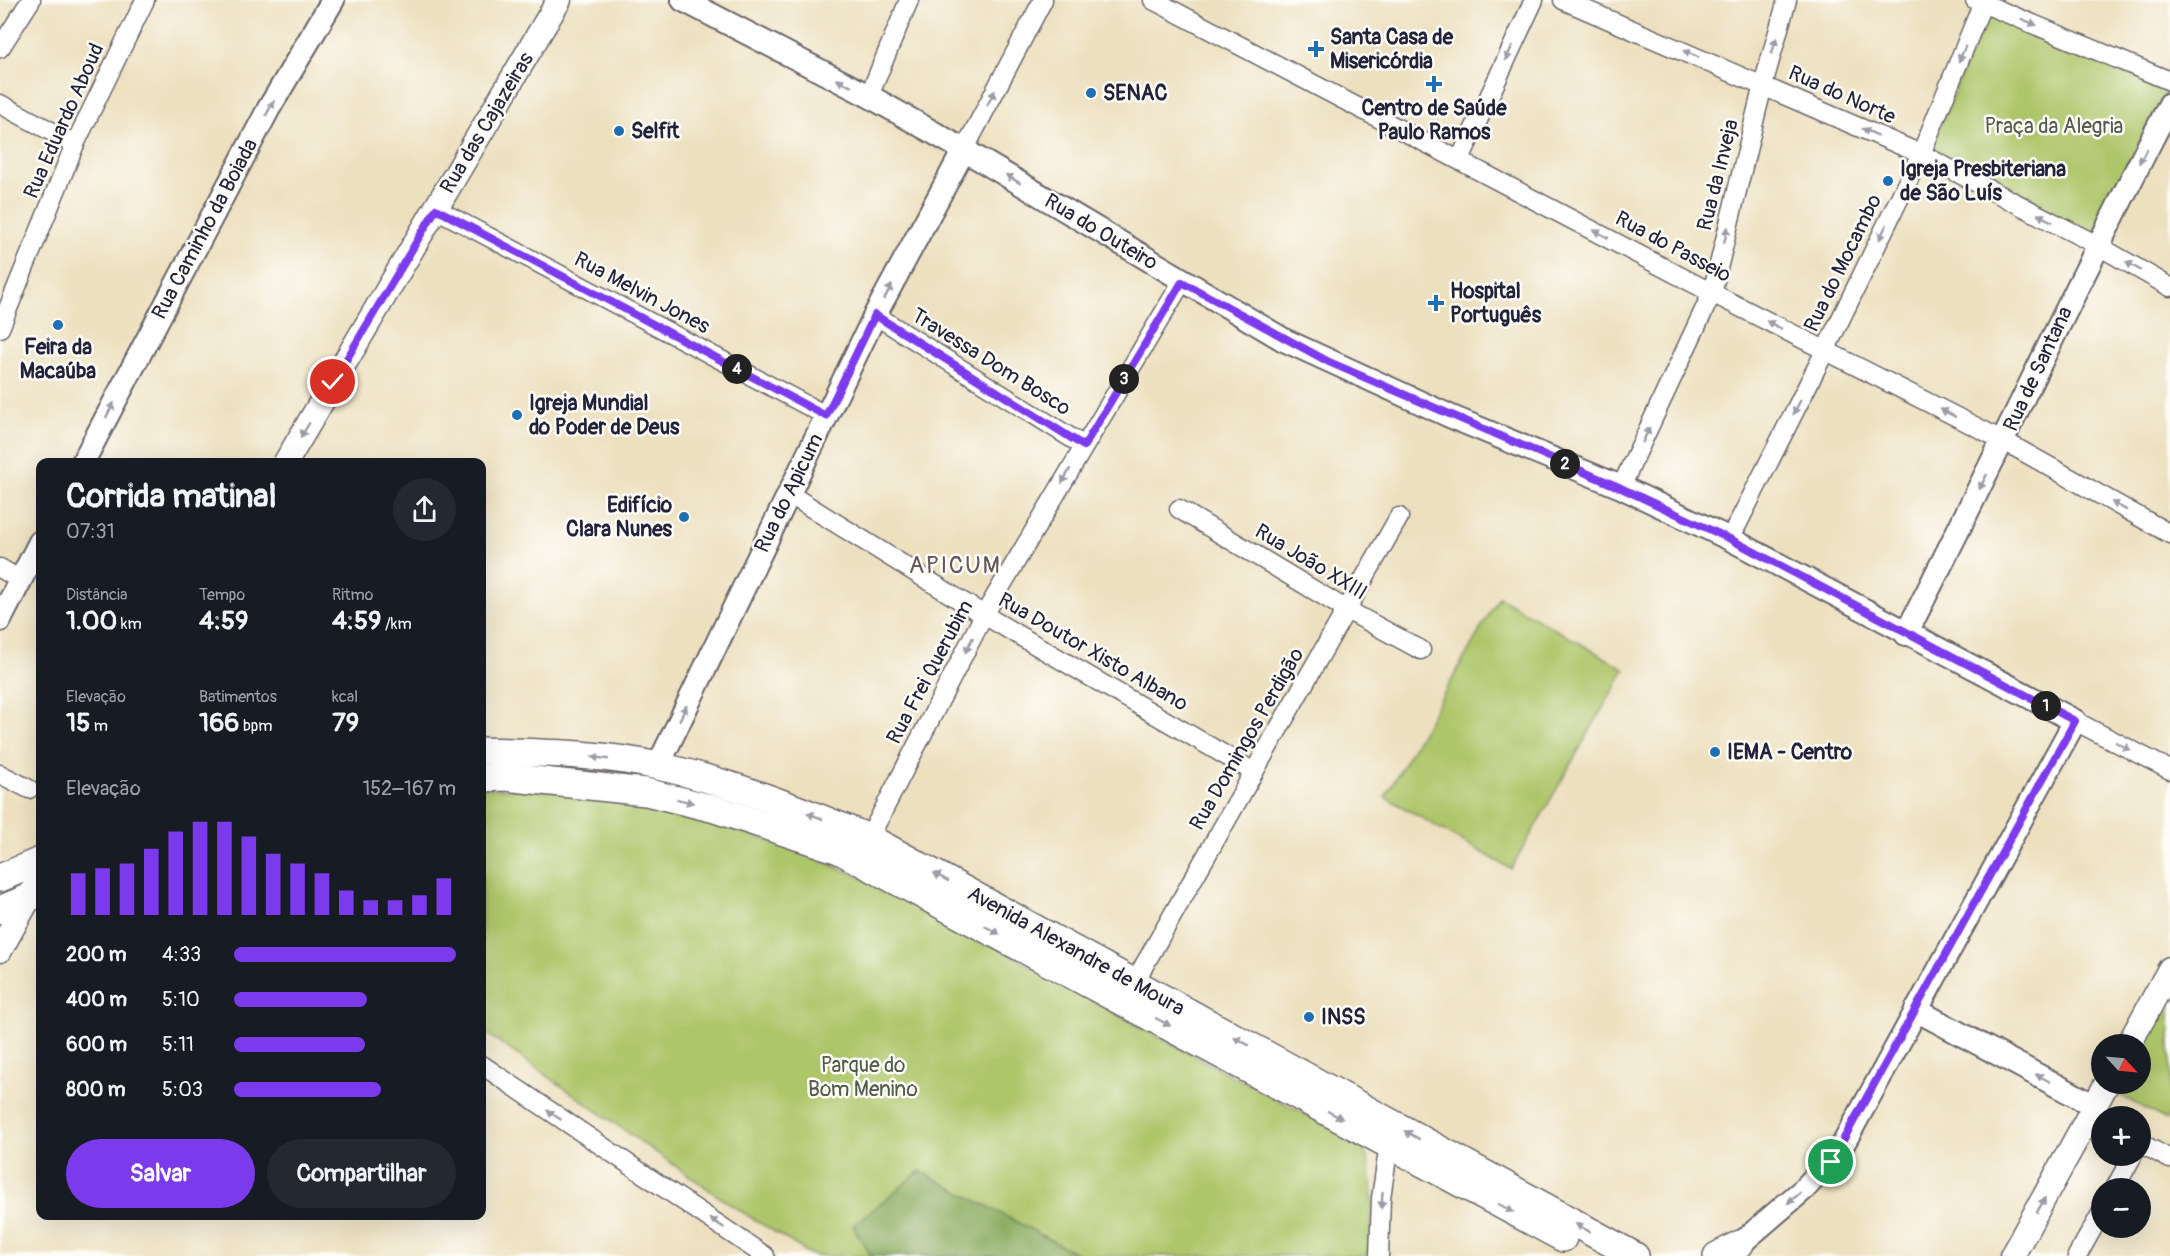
<!DOCTYPE html>
<html lang="pt">
<meta charset="utf-8">
<style>
body{margin:0;font-family:Pangolin,sans-serif;background:#242831;color:#f1f3f6;height:100vh;display:flex;flex-direction:column;font-size:22px;white-space:nowrap}
*{box-sizing:border-box;margin:0}
p{font-size:20px;color:#9ea1a6}
.icon{flex:none;width:33px;height:33px;fill:none;stroke:currentColor;stroke-width:2;stroke-linecap:round;stroke-linejoin:round}
.map{position:relative;flex:1;overflow:hidden}
.side{position:absolute;left:36px;top:458px;width:450px;height:762px;display:flex;flex-direction:column;background:#171b24;border-radius:12px;box-shadow:0 6px 24px #0002}
.side>*{flex:none}
.needle{width:39px;rotate:116deg}
.tools{position:absolute;left:2091px;top:1034px;display:grid;gap:12px}
.tools a{display:grid;place-items:center;width:60px;height:60px;border-radius:50%;background:#171b24;box-shadow:0 6px 24px #0002;font-size:30px}
.pin{position:absolute;display:grid;place-items:center;width:51px;height:51px;color:#fff;margin:-26px;border:3px solid #fff;border-radius:50%;box-shadow:0 2px 6px #0007}
.km{position:absolute;width:30px;height:30px;margin:-15px;border-radius:50%;background:#222;color:#fff;font-size:16px;line-height:30px;text-align:center}
.round{display:grid;place-items:center;flex:none;width:63px;height:63px;border-radius:32px;background:#242831}
.summary{display:flex;align-items:center;justify-content:space-between;height:102px;padding:0 30px}
h1{font-size:33px;font-weight:700;line-height:45px}
.stats{display:grid;grid-template-columns:repeat(3,1fr);gap:9px;height:102px;padding:6px 30px}
.stats div{display:grid;align-content:center}
.stats b{font-size:26px;font-weight:700}
.stats small{font-size:16px;font-weight:400}
.stats p{font-size:16px}
.chart{height:168px;padding:12px 30px}
.chart p{display:flex;justify-content:space-between}
.chart svg{width:100%;height:108px;margin-top:6px;stroke:#7c3aed;stroke-width:6}
.primary-button{display:flex;gap:12px;margin-top:auto;padding:12px 30px}
.primary-button a{flex:1;height:69px;border-radius:36px;background:#7c3aed;color:#fff;font-size:24px;font-weight:700;line-height:69px;text-align:center}
.primary-button a+a{background:#242831;color:#f1f3f6}
ul{padding:0 30px;list-style:none;font-size:20px}
li{display:grid;grid-template-columns:96px 72px 1fr;align-items:center;height:45px}
li i{height:15px;border-radius:8px;background:#7c3aed}
.map>svg:first-child{display:block}
.green{fill:#aec66b;stroke:#687453;stroke-width:1.5}
.forest{fill:#8aab5f;stroke:#56664d;stroke-width:1.5}
.lines{fill:none;stroke-linecap:round;stroke-linejoin:round}
.minor-casing{stroke:#696469;stroke-width:21}
.tertiary-casing{stroke:#696469;stroke-width:26}
.secondary-casing{stroke:#696469;stroke-width:27}
.primary-casing{stroke:#696469;stroke-width:30}
.minor{stroke:#fff;stroke-width:18}
.tertiary{stroke:#fff;stroke-width:22}
.secondary{stroke:#fff;stroke-width:24}
.primary{stroke:#fff;stroke-width:27}
.oneway{fill:#9c9ca7}
.route-casing{stroke:#fff;stroke-width:12}
.route{stroke:#7c3aed;stroke-width:8}
.poi-dot{fill:#1f6fb2;stroke:#fdfcf7;stroke-width:2}
.labels{text-anchor:middle;dominant-baseline:central;stroke-width:5;stroke-linejoin:round;paint-order:stroke}
.poi-label{font-size:21px;font-weight:bold;fill:#22223b;stroke:#fdfcf7;text-anchor:start}
.street-label{font-size:21px;fill:#22223b;stroke:#fdfcf7}
.park-label{font-size:21px;fill:#535b4c;stroke:#fdfcf7}
.quarter-label{font-size:24px;letter-spacing:1.5px;fill:#65565c;stroke:#fdfcf7}
</style>
<div class="map">
<svg width="2170" height="1256" viewBox="0 0 2170 1256">
<rect width="100%" height="100%" fill="#fdfcf7"/>
<filter id="ink" filterUnits="userSpaceOnUse"><feTurbulence type="fractalNoise" baseFrequency=".0167" numOctaves="2"/><feDisplacementMap in="SourceGraphic" scale="12" xChannelSelector="R" yChannelSelector="G"/><feConvolveMatrix kernelMatrix="1 2 1 2 8 2 1 2 1" color-interpolation-filters="sRGB"/></filter>
<filter id="wash" filterUnits="userSpaceOnUse"><feTurbulence type="fractalNoise" baseFrequency=".008" numOctaves="4" result="noise"/><feDisplacementMap in="SourceGraphic" scale="24" xChannelSelector="R" yChannelSelector="G"/><feGaussianBlur stdDeviation="1.35" result="paint"/><feColorMatrix in="noise" values="0 0 0 0 0 0 0 0 0 0 0 0 0 0 0 0 0 1.4 0 .05"/><feComposite in="paint" operator="in"/></filter>
<g filter="url(#wash)">
<rect width="100%" height="100%" fill="#ede0bf"/>
<g class="green">
<path d="M1987 14 2167 89 2093 235 1930 149Z"/>
<path d="M1499 597 1625 669 1511 869 1385 797Z"/>
<path d="M482 788 554 791 668 809 792 848 908 898 1147 1031 1362 1144C1376 1176 1374 1221 1368 1256H813L731 1205 482 1030Z"/>
<path d="M2170 978V1112L2166 1120 2108 1089 2112 1083H2140V1044Z"/>
</g>
<path class="forest" d="M920 1171 1081 1256H871L853 1226Z"/>
</g>
<g filter="url(#ink)">
<g class="lines">
<g class="minor-casing">
<g id="minor">
<path d="M1153 0 1712 293 2004 441 2170 534"/>
<path d="M1563 0 1921 154 2097 245 2170 287"/>
<path d="M1975 0 2170 81"/>
<path d="M0 48 31 0"/>
<path d="M869 96 909 0"/>
<path d="M0 104 75 144"/>
<path d="M964 150 1043 0"/>
<path d="M1460 159 1534 0"/>
<path d="M436 209 827 416"/>
<path d="M875 315 1084 446"/>
<path d="M0 328 75 144 145 0"/>
<path d="M1621 487 1712 293 1763 85 1787 0"/>
<path d="M789 494 984 615 1254 772"/>
<path d="M1179 509 1347 610 1421 650"/>
<path d="M1730 539 1825 351 1921 154 1984 0"/>
<path d="M0 568 20 580"/>
<path d="M2075 721 2170 770"/>
<path d="M0 774 29 789"/>
<path d="M869 838 984 615 1182 282"/>
<path d="M1134 983 1399 517"/>
<path d="M482 1065 765 1256"/>
<path d="M2140 1143 2170 1159"/>
<path d="M2115 1188 2133 1155"/>
<path d="M1379 1256 1381 1198 1389 1144"/>
<path d="M2077 1256 2102 1212"/>
</g>
</g>
<g class="tertiary-casing">
<g id="tertiary">
<path d="M683 0 869 96 964 150 1284 340 1454 418 1621 487 1730 539 2075 721 1840 1150 1804 1189 1740 1244 1730 1256"/>
<path d="M83 462 269 108 333 0"/>
<path d="M0 620 40 542"/>
<path d="M1906 634C1996 458 2079 279 2170 104"/>
<path d="M658 766 875 315 964 150"/>
<path d="M1916 1010 2095 1106"/>
</g>
</g>
<g class="secondary-casing">
<g id="secondary">
<path d="M286 462 559 0"/>
<path d="M0 950 40 878"/>
<path d="M2129 1044 2170 969"/>
<path d="M2012 1256 2107 1083"/>
</g>
</g>
<g class="primary-casing">
<g id="primary">
<path d="M482 751C540 753 601 753 658 766 731 782 801 810 869 838L1635 1256"/>
<path d="M482 778 505 777 646 792 715 809 839 850 1563 1238"/>
<path d="M0 878 40 861"/>
<path d="M0 910 40 893"/>
<path d="M1717 1256 1740 1244"/>
</g>
</g>
<use href="#minor" class="minor"/>
<use href="#tertiary" class="tertiary"/>
<use href="#secondary" class="secondary"/>
<use href="#primary" class="primary"/>
</g>
<defs><path id="oneway-solid" d="M-6-.8H1V-3.2L6.5 0L1 3.2V.8H-6Z" transform="scale(1.5)"/></defs>
<g class="oneway">
<use href="#oneway-solid" transform="translate(2029 22) rotate(23)"/>
<use href="#oneway-solid" transform="translate(1774 46) rotate(-74)"/>
<use href="#oneway-solid" transform="translate(1509 53) rotate(115)"/>
<use href="#oneway-solid" transform="translate(1691 54) rotate(-157)"/>
<use href="#oneway-solid" transform="translate(1962 54) rotate(113)"/>
<use href="#oneway-solid" transform="translate(844 83) rotate(-153)"/>
<use href="#oneway-solid" transform="translate(991 98) rotate(-62)"/>
<use href="#oneway-solid" transform="translate(270 108) rotate(-61)"/>
<use href="#oneway-solid" transform="translate(1870 132) rotate(-156)"/>
<use href="#oneway-solid" transform="translate(2143 156) rotate(118)"/>
<use href="#oneway-solid" transform="translate(1013 179) rotate(-149)"/>
<use href="#oneway-solid" transform="translate(2045 218) rotate(-153)"/>
<use href="#oneway-solid" transform="translate(1883 232) rotate(116)"/>
<use href="#oneway-solid" transform="translate(1601 234) rotate(-152)"/>
<use href="#oneway-solid" transform="translate(1726 235) rotate(-76)"/>
<use href="#oneway-solid" transform="translate(2133 266) rotate(-150)"/>
<use href="#oneway-solid" transform="translate(888 292) rotate(-62)"/>
<use href="#oneway-solid" transform="translate(1774 325) rotate(-153)"/>
<use href="#oneway-solid" transform="translate(1797 407) rotate(117)"/>
<use href="#oneway-solid" transform="translate(110 410) rotate(-62)"/>
<use href="#oneway-solid" transform="translate(1948 413) rotate(-153)"/>
<use href="#oneway-solid" transform="translate(305 430) rotate(121)"/>
<use href="#oneway-solid" transform="translate(1646 435) rotate(-65)"/>
<use href="#oneway-solid" transform="translate(1066 476) rotate(120)"/>
<use href="#oneway-solid" transform="translate(1983 482) rotate(117)"/>
<use href="#oneway-solid" transform="translate(2119 506) rotate(-151)"/>
<use href="#oneway-solid" transform="translate(969 645) rotate(117)"/>
<use href="#oneway-solid" transform="translate(683 713) rotate(-64)"/>
<use href="#oneway-solid" transform="translate(2123 746) rotate(28)"/>
<use href="#oneway-solid" transform="translate(600 758) rotate(-172)"/>
<use href="#oneway-solid" transform="translate(685 801) rotate(14)"/>
<use href="#oneway-solid" transform="translate(815 816) rotate(-158)"/>
<use href="#oneway-solid" transform="translate(941 877) rotate(-151)"/>
<use href="#oneway-solid" transform="translate(992 930) rotate(28)"/>
<use href="#oneway-solid" transform="translate(1163 1022) rotate(28)"/>
<use href="#oneway-solid" transform="translate(1241 1041) rotate(-151)"/>
<use href="#oneway-solid" transform="translate(2043 1078) rotate(-152)"/>
<use href="#oneway-solid" transform="translate(554 1115) rotate(-146)"/>
<use href="#oneway-solid" transform="translate(1335 1115) rotate(28)"/>
<use href="#oneway-solid" transform="translate(1412 1135) rotate(-151)"/>
<use href="#oneway-solid" transform="translate(1794 1198) rotate(140)"/>
<use href="#oneway-solid" transform="translate(1382 1200) rotate(94)"/>
<use href="#oneway-solid" transform="translate(2041 1205) rotate(-61)"/>
<use href="#oneway-solid" transform="translate(1506 1208) rotate(28)"/>
<use href="#oneway-solid" transform="translate(717 1223) rotate(-146)"/>
<use href="#oneway-solid" transform="translate(1583 1228) rotate(-151)"/>
</g>
</g>
<g class="lines" filter="url(#ink)">
<g class="route-casing">
<path id="route" d="M333 382 436 209 826 416 875 315 1084 446 1182 282 1329 362 1621 488 1730 539 2075 721 1831 1162"/>
</g>
<use href="#route" class="route"/>
</g>
<g class="poi-dot">
<path d="M1313 40h6v6h6v6h-6v6h-6v-6h-6v-6h6z"/>
<path d="M1431 75h6v6h6v6h-6v6h-6v-6h-6v-6h6z"/>
<circle cx="1091" cy="93" r="6"/>
<circle cx="619" cy="131" r="6"/>
<circle cx="1888" cy="181" r="6"/>
<path d="M1433 294h6v6h6v6h-6v6h-6v-6h-6v-6h6z"/>
<circle cx="58" cy="325" r="6"/>
<circle cx="517" cy="415" r="6"/>
<circle cx="684" cy="517" r="6"/>
<circle cx="1715" cy="752" r="6"/>
<circle cx="1309" cy="1017" r="6"/>
</g>
<g class="labels">
<g class="poi-label">
<text x="1330" y="37">Santa Casa de<tspan x="1330" dy="24">Misericórdia</tspan></text>
<text x="1103" y="93">SENAC</text>
<text x="1434" y="108" text-anchor="middle">Centro de Saúde<tspan x="1434" dy="24">Paulo Ramos</tspan></text>
<text x="631" y="131">Selfit</text>
<text x="1900" y="169">Igreja Presbiteriana<tspan x="1900" dy="24">de São Luís</tspan></text>
<text x="1450" y="291">Hospital<tspan x="1450" dy="24">Português</tspan></text>
<text x="58" y="347" text-anchor="middle">Feira da<tspan x="58" dy="24">Macaúba</tspan></text>
<text x="529" y="403">Igreja Mundial<tspan x="529" dy="24">do Poder de Deus</tspan></text>
<text x="672" y="505" text-anchor="end">Edifício<tspan x="672" dy="24">Clara Nunes</tspan></text>
<text x="1727" y="752">IEMA - Centro</text>
<text x="1321" y="1017">INSS</text>
</g>
<g class="street-label">
<text transform="translate(1842 95) rotate(24)">Rua do Norte</text>
<text transform="translate(64 121) rotate(-66)">Rua Eduardo Aboud</text>
<text transform="translate(487 123) rotate(-59)">Rua das Cajazeiras</text>
<text transform="translate(1718 175) rotate(-76)">Rua da Inveja</text>
<text transform="translate(205 229) rotate(-62)">Rua Caminho da Boiada</text>
<text transform="translate(1101 232) rotate(31)">Rua do Outeiro</text>
<text transform="translate(1673 247) rotate(28)">Rua do Passeio</text>
<text transform="translate(1843 263) rotate(-64)">Rua do Mocambo</text>
<text transform="translate(642 293) rotate(28)">Rua Melvin Jones</text>
<text transform="translate(991 362) rotate(32)">Travessa Dom Bosco</text>
<text transform="translate(2038 369) rotate(-65)">Rua de Santana</text>
<text transform="translate(789 493) rotate(-64)">Rua do Apicum</text>
<text transform="translate(1311 562) rotate(31)">Rua João XXIII</text>
<text transform="translate(1093 652) rotate(30)">Rua Doutor Xisto Albano</text>
<text transform="translate(930 672) rotate(-62)">Rua Frei Querubim</text>
<text transform="translate(1247 739) rotate(-60)">Rua Domingos Perdigão</text>
<text transform="translate(1076 951) rotate(29)">Avenida Alexandre de Moura</text>
</g>
<g class="park-label">
<text x="2054" y="126">Praça da Alegria</text>
<text x="863" y="1065">Parque do<tspan x="863" dy="24">Bom Menino</tspan></text>
</g>
<g class="quarter-label">
<text x="955" y="565">APICUM</text>
</g>
</g>
</svg>
<div class="tools">
<a><svg class="needle" viewBox="-14 -14 28 28"><path d="M0-13l5 13h-10z" fill="#e53935"/><path d="M0 13l5-13h-10z" fill="#9ea1a6"/></svg></a>
<a>+</a>
<a>−</a>
</div>
<div class="pin" style="left:1831px;top:1162px;background:#1e9e55"><svg class="icon" aria-label="arrive" viewBox="0 0 24 24"><path d="M6 21V4h12l-3 4 3 4H6"/></svg></div>
<div class="pin" style="left:333px;top:382px;background:#d93025"><svg class="icon" aria-label="check" viewBox="0 0 24 24"><path d="M5 12l5 5 9-10"/></svg></div>
<b class="km" style="left:2046px;top:706px">1</b>
<b class="km" style="left:1565px;top:464px">2</b>
<b class="km" style="left:1124px;top:379px">3</b>
<b class="km" style="left:737px;top:369px">4</b>
<section class="side">
<div class="summary"><div><h1>Corrida matinal</h1><p>07:31</p></div><a class="round"><svg class="icon" aria-label="share" viewBox="0 0 24 24"><path d="M12 15V3M7 8l5-5 5 5M5 13v7h14v-7"/></svg></a></div>
<div class="stats">
<div><p>Distância</p><b>1.00<small> km</small></b></div>
<div><p>Tempo</p><b>4:59</b></div>
<div><p>Ritmo</p><b>4:59<small> /km</small></b></div>
</div>
<div class="stats">
<div><p>Elevação</p><b>15<small> m</small></b></div>
<div><p>Batimentos</p><b>166<small> bpm</small></b></div>
<div><p>kcal</p><b>79</b></div>
</div>
<div class="chart"><p><span>Elevação</span>152–167 m</p>
<svg viewBox="0 0 160 44" preserveAspectRatio="none"><path d="M5 44V27M15 44V25M25 44V23M35 44V17M45 44V10M55 44V6M65 44V6M75 44V12M85 44V19M95 44V23M105 44V27M115 44V34M125 44V38M135 44V38M145 44V36M155 44V29"/></svg>
</div>
<ul>
<li><b>200 m</b>4:33<i style="width:100%"></i></li>
<li><b>400 m</b>5:10<i style="width:60%"></i></li>
<li><b>600 m</b>5:11<i style="width:59%"></i></li>
<li><b>800 m</b>5:03<i style="width:66%"></i></li>
</ul>
<div class="primary-button"><a>Salvar</a><a>Compartilhar</a></div>
</section>
</div>
